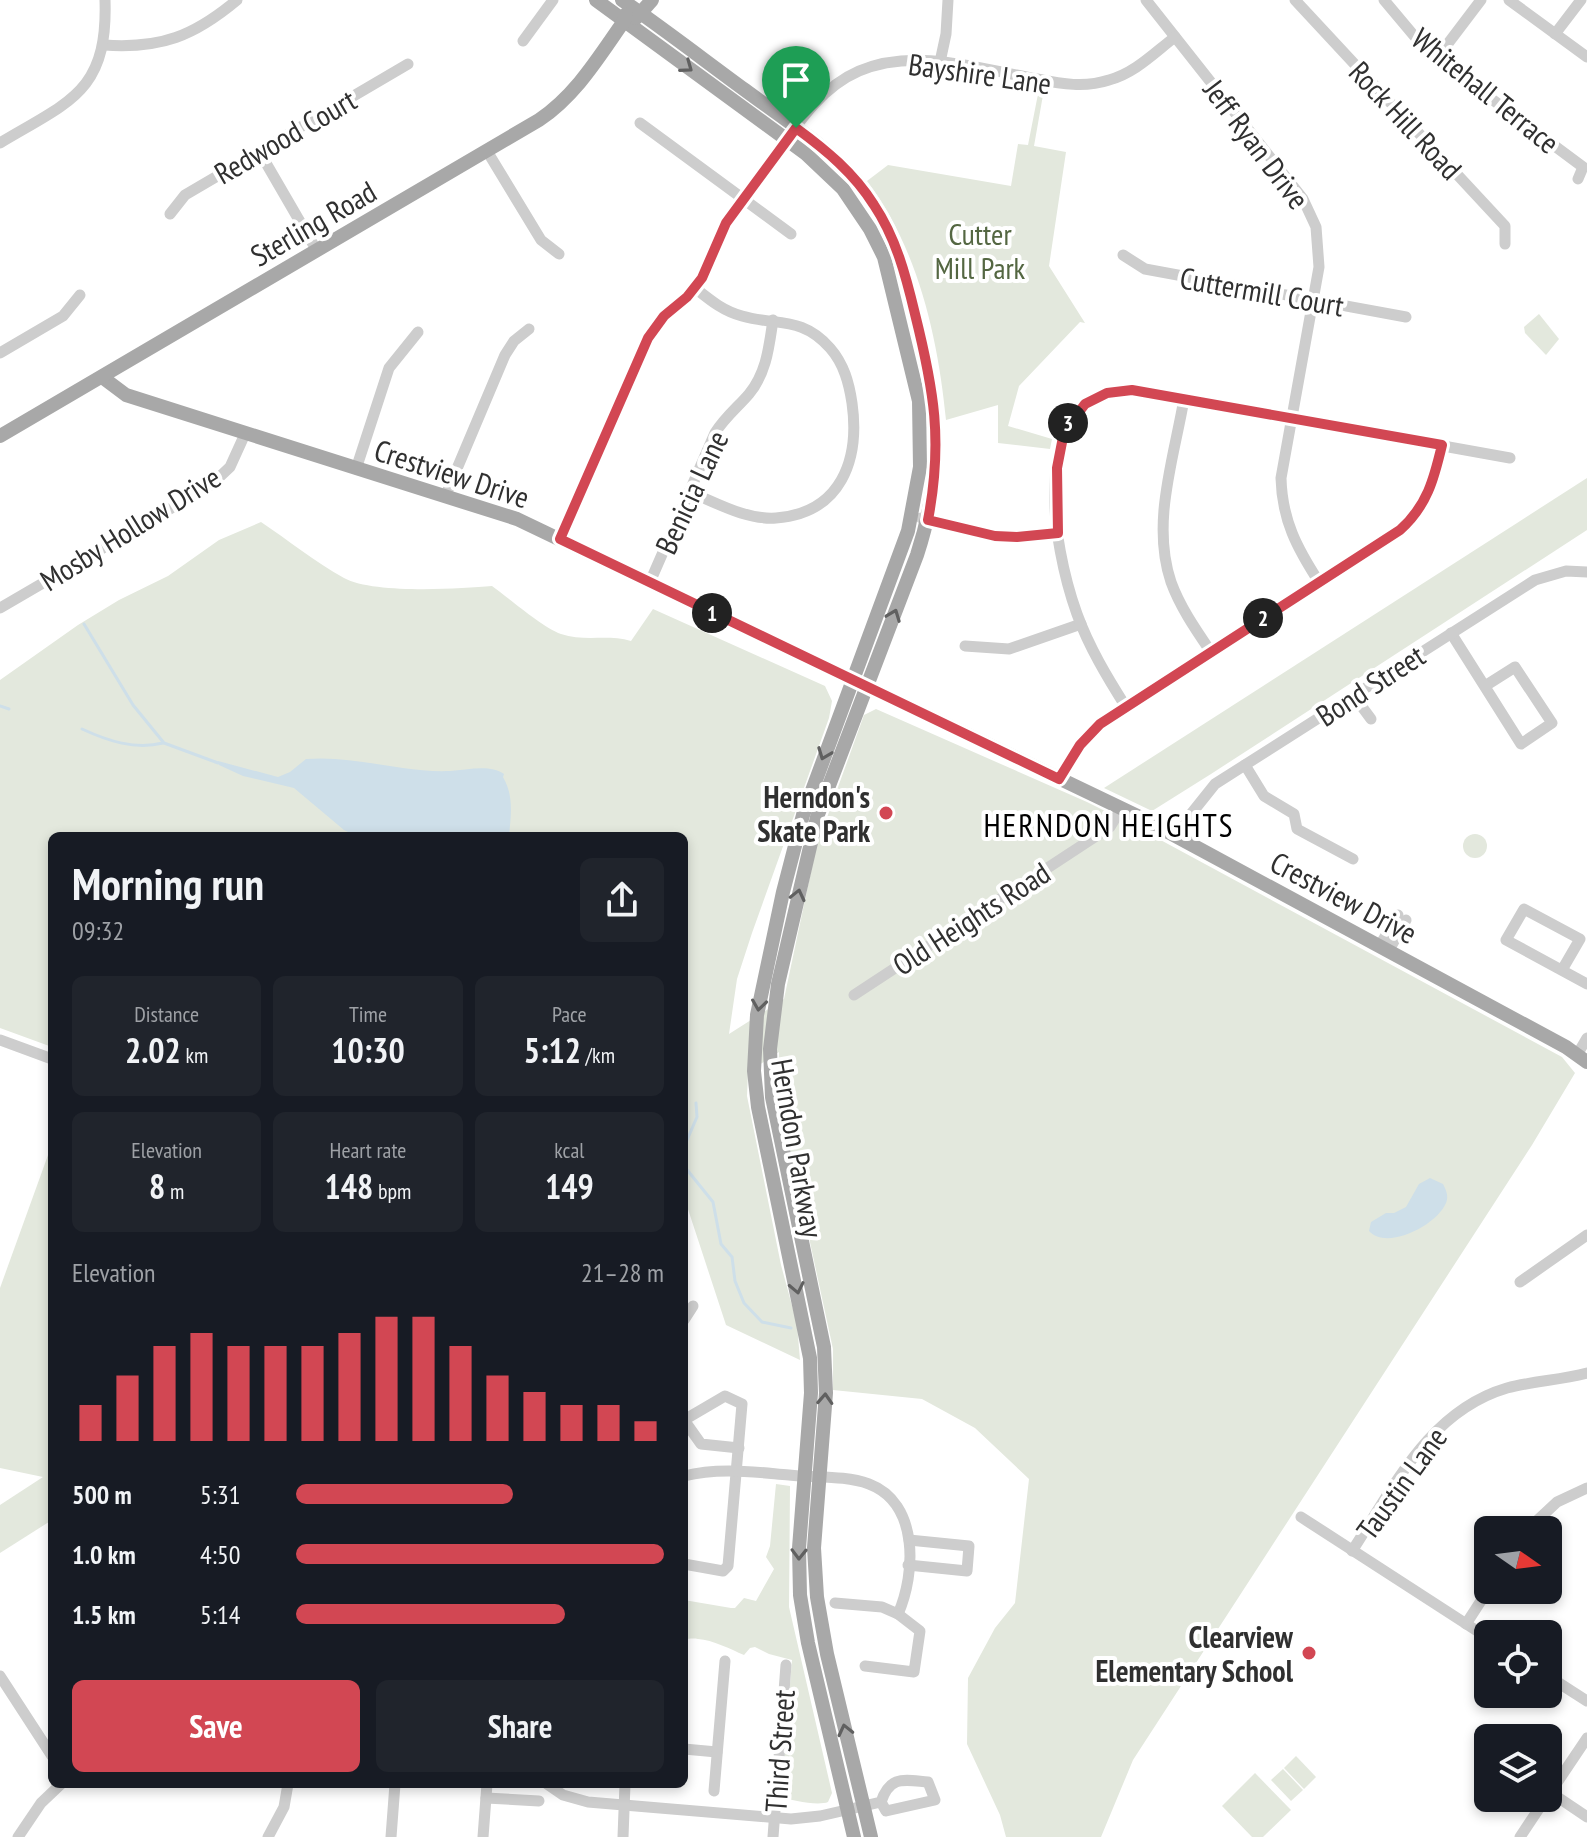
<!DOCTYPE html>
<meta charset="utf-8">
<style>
body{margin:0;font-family:"PT Sans Narrow",sans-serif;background:#20242c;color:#f1f3f6;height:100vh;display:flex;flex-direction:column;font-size:30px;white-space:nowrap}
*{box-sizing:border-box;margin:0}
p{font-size:26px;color:#9ea1a6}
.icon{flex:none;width:44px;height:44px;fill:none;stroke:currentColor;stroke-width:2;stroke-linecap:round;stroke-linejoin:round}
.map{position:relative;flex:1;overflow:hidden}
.details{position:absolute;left:48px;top:832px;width:640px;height:956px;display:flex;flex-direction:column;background:#171b24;border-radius:12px;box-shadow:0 4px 12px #0003}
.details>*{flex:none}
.needle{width:52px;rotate:104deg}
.fabs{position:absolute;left:1474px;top:1516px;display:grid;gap:16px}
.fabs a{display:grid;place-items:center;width:88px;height:88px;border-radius:12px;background:#171b24;box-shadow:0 4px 12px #0003;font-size:40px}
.pin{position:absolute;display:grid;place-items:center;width:68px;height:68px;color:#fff;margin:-82px -34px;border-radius:50% 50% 50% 0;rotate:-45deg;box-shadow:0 0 8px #0007}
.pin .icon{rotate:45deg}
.km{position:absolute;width:40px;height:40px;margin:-20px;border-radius:50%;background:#222;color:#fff;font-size:22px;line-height:40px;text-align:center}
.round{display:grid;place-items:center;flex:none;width:84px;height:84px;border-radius:12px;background:#20242c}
.overview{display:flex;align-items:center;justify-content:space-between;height:136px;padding:0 24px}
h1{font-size:44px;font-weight:700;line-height:60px}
.metrics{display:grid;grid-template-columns:repeat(3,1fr);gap:12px;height:136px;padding:8px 24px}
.metrics div{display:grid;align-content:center;border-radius:12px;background:#20242c;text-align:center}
.metrics b{font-size:34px;font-weight:700}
.metrics small{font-size:22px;font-weight:400}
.metrics p{font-size:22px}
.chart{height:224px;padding:16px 24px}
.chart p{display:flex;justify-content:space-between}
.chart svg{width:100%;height:144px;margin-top:8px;stroke:#d24753;stroke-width:6}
.action{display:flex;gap:16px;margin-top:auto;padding:16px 24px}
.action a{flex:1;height:92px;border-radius:12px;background:#d24753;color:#fff;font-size:32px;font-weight:700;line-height:92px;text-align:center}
.action a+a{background:#20242c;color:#f1f3f6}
ul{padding:0 24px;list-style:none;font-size:26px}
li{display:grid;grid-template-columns:128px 96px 1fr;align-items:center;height:60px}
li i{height:20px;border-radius:10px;background:#d24753}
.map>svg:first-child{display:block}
.green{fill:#e3e8dd}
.water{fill:#cedfe9}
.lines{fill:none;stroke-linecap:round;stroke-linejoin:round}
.stream{stroke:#cedfe9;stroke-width:3}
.minor{stroke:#cdcdcd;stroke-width:11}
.major{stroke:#a8a8a8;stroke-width:14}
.oneway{stroke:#606060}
.route-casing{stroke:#fff;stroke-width:16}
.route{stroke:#d24753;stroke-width:10}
.poi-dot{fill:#d24753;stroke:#fff;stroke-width:3}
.labels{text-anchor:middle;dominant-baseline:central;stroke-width:8;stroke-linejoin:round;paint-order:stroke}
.street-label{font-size:30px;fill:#303030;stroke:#fff}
.park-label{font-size:30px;fill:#546742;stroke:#fff}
.poi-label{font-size:30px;font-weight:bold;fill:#303030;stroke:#fff;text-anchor:end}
.neighbourhood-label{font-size:32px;letter-spacing:2px;fill:#000;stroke:#fff}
</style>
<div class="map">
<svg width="1587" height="1837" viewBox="0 0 1587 1837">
<rect width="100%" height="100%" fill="#fff"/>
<g class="green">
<path d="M1038 94 1043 95 1034 146 1066 152 1049 266 1085 323 1080 322 1019 386 1008 426 1052 439 1050 449 998 443V405L946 420C938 338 918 248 867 181L888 165 1011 186 1018 144 1028 145Z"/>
<path d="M1539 314 1559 339 1546 355 1525 333 1524 327Z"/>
<path d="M1587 478V530L1211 774 1152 811 1104 788Z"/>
<path d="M261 522C288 540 315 562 344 578 373 594 458 589 492 586 510 599 542 627 561 634 584 642 608 634 631 641L653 609 825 686 832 701 829 718 752 933 737 979 729 1034 784 999 816 848 864 715 876 709 1087 802 1131 824 1562 1057 1575 1073 1532 1145 1133 1760 1101 1837H1006L1000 1815 967 1744 968 1678 995 1628 1015 1603 1029 1479 975 1428 922 1399 833 1390V1349L783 1117 778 1080 779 1052 748 1072 747 1096 781 1265 797 1324 800 1360 726 1325 684 1197V836H52V1047L0 1028V680L78 625 119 600 168 576 219 540Z"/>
<circle cx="1475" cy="846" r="12"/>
<path d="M52 1144V1520L0 1553V1505L43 1477 0 1468V1288Z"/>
<path d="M776 1484 790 1486 789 1607 832 1793 828 1802C819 1806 790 1801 781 1796L792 1660 769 1654 755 1647 750 1648 744 1655C730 1649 713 1640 698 1639 693 1638 689 1639 684 1639V1600L731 1608H735L744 1598 756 1601 774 1569 766 1557 770 1546Z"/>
<path d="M1296 1756 1316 1777 1304 1789 1284 1768Z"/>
<path d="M1283 1769 1303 1790 1291 1801 1271 1780Z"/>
<path d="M1255 1773 1291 1810 1263 1837H1252L1222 1806Z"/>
</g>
<g class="water">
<path d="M306 759C355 755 402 773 450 771 467 770 490 764 504 774L503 777C514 796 511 815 509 836H356L344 830 294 788 243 776 219 765 218 761 278 777 290 772Z"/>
<path d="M1430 1178 1443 1184C1446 1190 1449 1196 1446 1203 1437 1225 1387 1251 1369 1231L1371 1222 1386 1213H1394L1406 1207 1419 1184Z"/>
</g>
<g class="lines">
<g class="stream">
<path d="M84 624 133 705 164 743 218 763"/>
<path d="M0 706 9 709"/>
<path d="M82 729C108 741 135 750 163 743"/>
<path d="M684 1147 697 1117 696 1103"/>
<path d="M684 1166 713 1202 721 1244 732 1257 735 1281 744 1303 762 1322 791 1328"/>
</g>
<g class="minor">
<path d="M1146 0 1303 199 1316 227 1319 267 1281 478C1282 520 1297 548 1319 582"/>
<path d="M1295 0 1505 226V244"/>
<path d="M1384 0 1426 50 1583 167 1578 179"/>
<path d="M1509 0 1587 57"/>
<path d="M1555 34 1581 0"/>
<path d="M523 41 553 0"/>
<path d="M104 45C161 49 194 36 237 0"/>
<path d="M1437 58 1481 0"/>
<path d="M940 62 946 34 948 0"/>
<path d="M640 123 791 234"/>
<path d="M0 143C70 101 108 92 105 0"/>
<path d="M259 151 317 251"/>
<path d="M487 151 541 240 559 254"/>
<path d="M170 214 185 195 408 64"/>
<path d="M1123 255 1145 269 1406 317"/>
<path d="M0 353 63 316 80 295"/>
<path d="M1184 399C1174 458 1151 523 1171 582 1180 607 1196 630 1211 652"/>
<path d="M356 469 389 368 418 332"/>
<path d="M690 492C717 503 746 520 776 518 841 513 860 460 852 403 849 383 844 364 830 348 802 316 777 326 742 316 723 311 710 300 695 288"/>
<path d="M445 497 505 355 514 341 529 329"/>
<path d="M921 518 995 536 1017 537 1058 533"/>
<path d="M560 539 648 338C662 314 686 303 701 281 711 265 713 247 721 231 733 210 749 190 764 171 791 135 815 90 859 71 915 47 980 69 1037 79 1062 84 1085 88 1109 80 1135 73 1154 53 1175 37"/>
<path d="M650 582 715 433C725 417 738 407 749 394 767 372 769 346 773 320"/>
<path d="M0 608 211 485 230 467 245 434"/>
<path d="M1451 633 1521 744 1552 723 1515 667 1485 686"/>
<path d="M965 646 1009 649 1081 624"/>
<path d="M1354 696 1371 719"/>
<path d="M1126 707C1107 677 1089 647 1077 614 1053 547 1024 393 1132 390L1510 458"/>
<path d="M1245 765 1264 796 1294 814 1297 829 1353 859"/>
<path d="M1059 779 1080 745 1100 724 1400 530C1427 506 1434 480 1442 445"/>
<path d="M1178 837 1191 814 1215 784 1535 580 1566 571 1587 572"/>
<path d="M1380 945 1398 915"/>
<path d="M1389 950 1406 920"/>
<path d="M1562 970 1580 939 1524 909 1506 940 1587 984"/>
<path d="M854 995 1110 827 1121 809"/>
<path d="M0 1040 52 1059"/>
<path d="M1577 1055 1587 1038"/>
<path d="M1520 1282 1587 1235"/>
<path d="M684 1320 693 1306"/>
<path d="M684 1420 725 1396 742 1404 728 1566 723 1571 684 1564"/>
<path d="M684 1420 701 1444 739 1448"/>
<path d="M684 1476C719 1467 753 1472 789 1475 815 1478 844 1475 869 1484 919 1503 916 1573 898 1614L882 1607 835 1603"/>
<path d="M1301 1517 1488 1638"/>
<path d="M1527 1530 1557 1502 1587 1488"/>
<path d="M1352 1551C1394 1487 1429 1411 1507 1388 1533 1381 1561 1380 1587 1373"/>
<path d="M908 1565 967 1571 969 1546 909 1540"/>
<path d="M1466 1624 1488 1590"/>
<path d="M865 1666 914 1672 920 1631 898 1614"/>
<path d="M0 1676 52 1756"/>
<path d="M1548 1676 1587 1701"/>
<path d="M684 1749 717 1752"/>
<path d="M547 1784 563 1795 588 1802 791 1819 820 1816 881 1802 886 1811 935 1800 928 1782C904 1780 890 1775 881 1802"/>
<path d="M714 1791 725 1661"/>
<path d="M1550 1792 1587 1817"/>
<path d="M1548 1796 1587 1738"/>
<path d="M486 1798 539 1801"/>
<path d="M18 1837 41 1803 61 1784"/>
<path d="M268 1837 284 1807 288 1784"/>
<path d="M391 1837 395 1784"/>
<path d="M483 1837 487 1784"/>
<path d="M623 1837 625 1784"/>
<path d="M773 1837 786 1665"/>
<path d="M1520 1837 1546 1798"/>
</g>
<g class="major">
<path d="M596 0 805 153 843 189 870 229 884 257 919 401 920 467 908 531 803 815 783 892 757 1015 754 1071 758 1107 810 1358 811 1393 799 1548 800 1595 808 1643 854 1837"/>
<path d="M622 0C664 29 704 60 745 90 792 125 844 156 876 207 900 248 910 294 921 339 940 416 942 479 917 555L817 817 778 984 770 1049 772 1097 824 1347 826 1393 814 1548 817 1597 827 1654 871 1837"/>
<path d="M636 18 652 0"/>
<path d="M102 377 126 395 517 519 1146 820 1566 1047 1587 1062"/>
<path d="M0 436 539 120C576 95 598 58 624 21L626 14"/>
</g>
</g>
<defs><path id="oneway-chevron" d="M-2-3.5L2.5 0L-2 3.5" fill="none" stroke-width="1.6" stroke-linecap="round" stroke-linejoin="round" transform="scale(2)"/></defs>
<g class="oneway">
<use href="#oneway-chevron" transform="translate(687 67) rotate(36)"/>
<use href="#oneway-chevron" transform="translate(894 615) rotate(-69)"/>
<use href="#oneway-chevron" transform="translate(824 754) rotate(111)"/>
<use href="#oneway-chevron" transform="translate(798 895) rotate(-77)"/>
<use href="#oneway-chevron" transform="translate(759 1005) rotate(98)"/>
<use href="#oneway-chevron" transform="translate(797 1288) rotate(78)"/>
<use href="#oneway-chevron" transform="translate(825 1399) rotate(-87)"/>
<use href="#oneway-chevron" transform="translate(799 1554) rotate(91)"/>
<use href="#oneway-chevron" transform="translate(845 1730) rotate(-103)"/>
</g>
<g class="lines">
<g class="route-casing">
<path id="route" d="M796 128C826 150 854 173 874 205 896 238 906 276 915 314 934 390 943 441 928 520L995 536 1017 537 1058 533 1057 468 1064 432 1085 404 1107 393 1132 390 1442 445C1434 479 1427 506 1400 530L1100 724 1080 745 1059 779 560 539 648 338 664 316 687 297 702 278 726 223Z"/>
</g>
<use href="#route" class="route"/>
</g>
<g class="poi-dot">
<circle cx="886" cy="813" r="8"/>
<circle cx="1309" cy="1653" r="8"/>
</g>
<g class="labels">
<g class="street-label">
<text transform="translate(980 73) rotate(8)">Bayshire Lane</text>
<text transform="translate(1486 90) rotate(39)">Whitehall Terrace</text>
<text transform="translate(1406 120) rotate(47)">Rock Hill Road</text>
<text transform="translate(285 136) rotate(-30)">Redwood Court</text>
<text transform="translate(1257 144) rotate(53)">Jeff Ryan Drive</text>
<text transform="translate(313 223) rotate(-30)">Sterling Road</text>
<text transform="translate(1262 291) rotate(10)">Cuttermill Court</text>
<text transform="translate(452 473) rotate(18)">Crestview Drive</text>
<text transform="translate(691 492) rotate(-65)">Benicia Lane</text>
<text transform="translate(130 528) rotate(-32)">Mosby Hollow Drive</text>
<text transform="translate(1370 685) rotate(-33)">Bond Street</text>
<text transform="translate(1344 897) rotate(28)">Crestview Drive</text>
<text transform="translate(971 918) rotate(-33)">Old Heights Road</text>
<text transform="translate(798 1148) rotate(80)">Herndon Parkway</text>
<text transform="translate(1401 1483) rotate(-54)">Taustin Lane</text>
<text transform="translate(779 1751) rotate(-86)">Third Street</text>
</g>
<g class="park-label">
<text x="980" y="233">Cutter<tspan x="980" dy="34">Mill Park</tspan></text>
</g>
<g class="poi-label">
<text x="870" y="796">Herndon's<tspan x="870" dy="34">Skate Park</tspan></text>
<text x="1293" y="1636">Clearview<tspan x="1293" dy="34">Elementary School</tspan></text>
</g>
<g class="neighbourhood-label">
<text x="1109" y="825">HERNDON HEIGHTS</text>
</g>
</g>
</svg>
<div class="fabs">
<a><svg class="needle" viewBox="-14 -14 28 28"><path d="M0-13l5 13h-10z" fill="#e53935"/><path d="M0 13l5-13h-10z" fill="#9ea1a6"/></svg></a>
<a><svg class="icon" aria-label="locate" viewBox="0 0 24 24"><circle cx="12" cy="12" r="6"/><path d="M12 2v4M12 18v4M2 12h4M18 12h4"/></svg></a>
<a><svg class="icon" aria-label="layers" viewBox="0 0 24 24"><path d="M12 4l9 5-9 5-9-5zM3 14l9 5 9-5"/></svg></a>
</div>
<div class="pin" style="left:796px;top:128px;background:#1e9e55"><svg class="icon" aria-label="arrive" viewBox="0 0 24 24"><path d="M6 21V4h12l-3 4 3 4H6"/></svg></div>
<b class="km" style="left:712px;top:613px">1</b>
<b class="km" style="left:1263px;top:618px">2</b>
<b class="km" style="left:1068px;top:423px">3</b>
<section class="details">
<div class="overview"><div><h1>Morning run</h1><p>09:32</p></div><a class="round"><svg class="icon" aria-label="share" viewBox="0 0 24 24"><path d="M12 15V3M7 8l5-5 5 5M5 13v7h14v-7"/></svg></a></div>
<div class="metrics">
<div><p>Distance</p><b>2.02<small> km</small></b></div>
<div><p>Time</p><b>10:30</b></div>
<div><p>Pace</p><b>5:12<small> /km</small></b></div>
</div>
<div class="metrics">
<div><p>Elevation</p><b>8<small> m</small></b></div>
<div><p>Heart rate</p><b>148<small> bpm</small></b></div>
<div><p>kcal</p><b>149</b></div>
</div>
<div class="chart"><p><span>Elevation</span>21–28 m</p>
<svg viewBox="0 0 160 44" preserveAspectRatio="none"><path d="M5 44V33M15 44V24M25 44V15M35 44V11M45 44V15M55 44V15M65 44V15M75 44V11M85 44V6M95 44V6M105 44V15M115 44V24M125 44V29M135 44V33M145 44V33M155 44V38"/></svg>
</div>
<ul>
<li><b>500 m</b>5:31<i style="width:59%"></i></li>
<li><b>1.0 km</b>4:50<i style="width:100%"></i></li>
<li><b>1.5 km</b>5:14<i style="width:73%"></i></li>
</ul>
<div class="action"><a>Save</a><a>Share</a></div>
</section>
</div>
